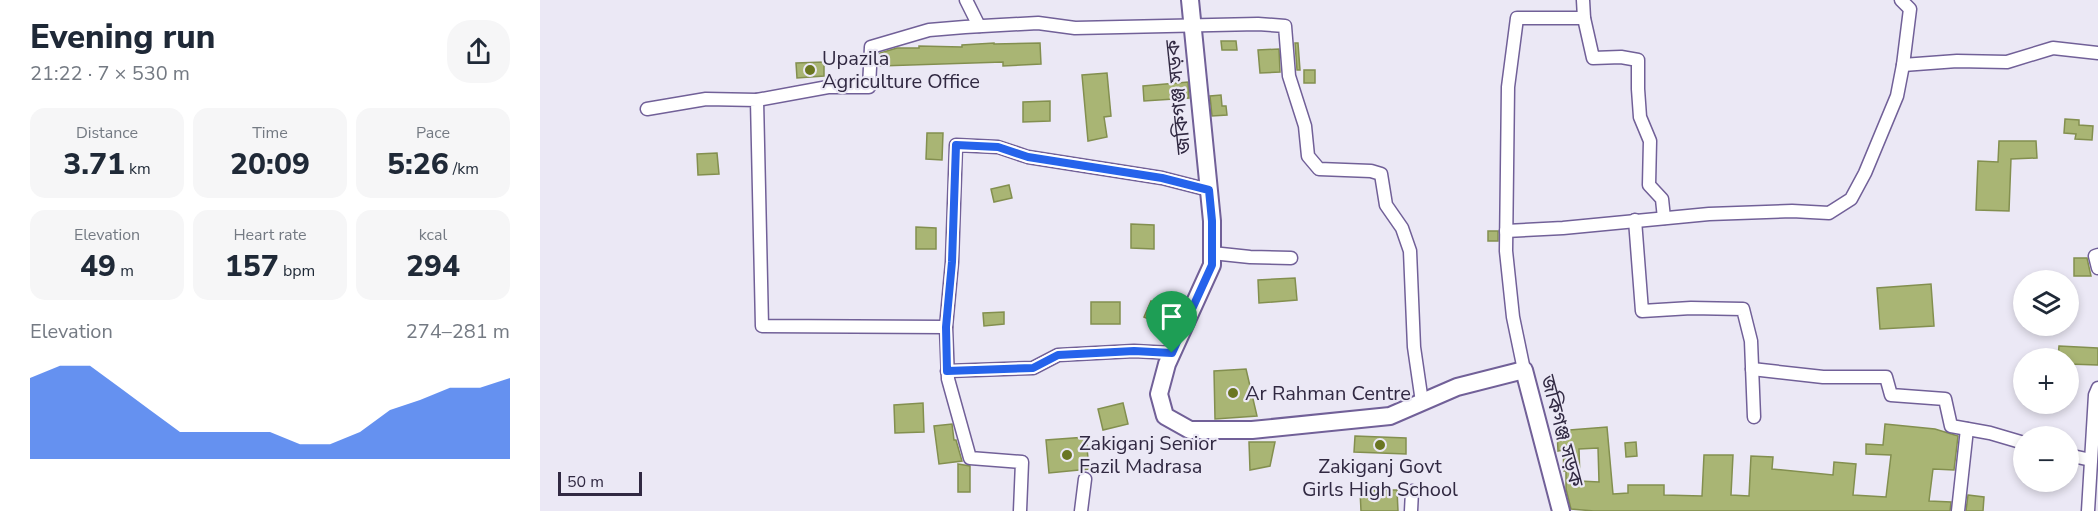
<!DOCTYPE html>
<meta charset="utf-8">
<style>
body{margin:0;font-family:"Nunito Sans","Noto Sans Bengali",sans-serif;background:#f6f6f7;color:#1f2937;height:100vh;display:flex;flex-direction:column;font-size:22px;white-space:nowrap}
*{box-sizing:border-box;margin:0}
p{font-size:20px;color:#747a83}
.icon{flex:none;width:33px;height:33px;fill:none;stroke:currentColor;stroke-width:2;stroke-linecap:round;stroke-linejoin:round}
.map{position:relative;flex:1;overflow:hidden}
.panel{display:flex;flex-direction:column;background:#fff;width:540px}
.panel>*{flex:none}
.tools{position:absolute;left:1473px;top:270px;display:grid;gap:12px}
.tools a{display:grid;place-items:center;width:66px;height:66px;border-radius:50%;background:#fff;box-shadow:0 3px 9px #0003;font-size:30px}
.scale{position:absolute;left:18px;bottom:15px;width:84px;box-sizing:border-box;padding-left:6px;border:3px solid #312942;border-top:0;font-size:16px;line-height:21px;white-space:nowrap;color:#312942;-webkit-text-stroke:4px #ebe8f5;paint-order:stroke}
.pin{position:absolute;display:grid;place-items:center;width:51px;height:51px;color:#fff;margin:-62px -26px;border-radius:50% 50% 50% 0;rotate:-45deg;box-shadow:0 0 6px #0007}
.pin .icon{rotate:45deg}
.round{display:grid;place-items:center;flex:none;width:63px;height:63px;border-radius:24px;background:#f6f6f7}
.headline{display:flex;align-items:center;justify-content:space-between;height:102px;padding:0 30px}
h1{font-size:33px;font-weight:800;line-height:45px}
.figures{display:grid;grid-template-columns:repeat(3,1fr);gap:9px;height:102px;padding:6px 30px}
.figures div{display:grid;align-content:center;border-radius:15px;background:#f6f6f7;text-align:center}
.figures b{font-size:30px;font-weight:800}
.figures small{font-size:16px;font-weight:400}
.figures p{font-size:16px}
.chart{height:168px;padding:12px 30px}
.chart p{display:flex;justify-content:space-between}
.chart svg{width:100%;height:108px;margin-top:6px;fill:#2563eb;opacity:.7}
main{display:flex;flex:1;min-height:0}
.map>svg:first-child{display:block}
.building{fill:#a9b574;stroke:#838f4f;stroke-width:1.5;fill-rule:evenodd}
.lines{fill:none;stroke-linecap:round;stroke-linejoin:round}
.street-casing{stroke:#716098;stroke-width:15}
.secondary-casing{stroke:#716098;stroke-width:20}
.street{stroke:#fff;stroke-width:12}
.secondary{stroke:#fff;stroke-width:16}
.route-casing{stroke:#fff;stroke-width:12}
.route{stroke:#2563eb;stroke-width:8}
.poi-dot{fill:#6a7621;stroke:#ebe8f5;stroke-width:2}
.labels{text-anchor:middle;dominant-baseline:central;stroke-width:4.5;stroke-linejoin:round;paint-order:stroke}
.poi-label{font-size:20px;fill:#312942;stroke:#ebe8f5;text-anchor:start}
.street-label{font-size:20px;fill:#312942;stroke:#ebe8f5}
</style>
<main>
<section class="panel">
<div class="headline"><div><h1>Evening run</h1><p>21:22 · 7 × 530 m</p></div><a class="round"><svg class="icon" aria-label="share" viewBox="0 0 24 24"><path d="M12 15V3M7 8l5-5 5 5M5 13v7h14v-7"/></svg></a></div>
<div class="figures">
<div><p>Distance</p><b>3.71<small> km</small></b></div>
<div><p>Time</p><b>20:09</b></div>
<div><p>Pace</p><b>5:26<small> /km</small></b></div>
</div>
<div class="figures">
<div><p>Elevation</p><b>49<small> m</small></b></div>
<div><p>Heart rate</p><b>157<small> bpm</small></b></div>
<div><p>kcal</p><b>294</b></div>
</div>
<div class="chart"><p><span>Elevation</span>274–281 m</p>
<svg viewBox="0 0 160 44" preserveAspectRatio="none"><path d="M0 44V11L10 6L20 6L30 15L40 24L50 33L60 33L70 33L80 33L90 38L100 38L110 33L120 24L130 20L140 15L150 15L160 11V44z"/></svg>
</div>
</section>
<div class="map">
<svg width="1558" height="511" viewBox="0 0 1558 511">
<rect width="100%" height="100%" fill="#ebe8f5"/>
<g class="building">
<path d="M681 41H696L697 50H682Z"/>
<path d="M454 43V44L500 43 501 64 463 66V62L340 66V53L357 48H379V46L422 47V45Z"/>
<path d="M755 43H758L760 70H757Z"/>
<path d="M739 49 740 72 720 73 718 50Z"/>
<path d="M284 62V76L257 78 256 63Z"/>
<rect x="764" y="70" width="11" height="13"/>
<path d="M567 73 571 116 564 117 567 137 548 141 542 75Z"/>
<path d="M648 82 649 98 604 101 603 86Z"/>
<path d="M681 95 682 106H686L687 115 672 116 670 96Z"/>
<path d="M510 101V121L483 122V102Z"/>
<path d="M1525 119 1539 120V125L1553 126 1552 140 1535 139 1536 134 1524 133Z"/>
<path d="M387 133H403L402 160 386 159Z"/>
<path d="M1459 141H1496L1497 158 1471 159 1469 211 1436 210 1438 161 1458 162Z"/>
<path d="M177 153 179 174 158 175 157 154Z"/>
<path d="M469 185 472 198 454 202 451 189Z"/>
<path d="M591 224 614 225V249L591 248Z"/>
<path d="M376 227 396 228V249H376Z"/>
<rect x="948" y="231" width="10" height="10"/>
<path d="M1534 258H1547L1551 276H1534Z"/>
<path d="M755 278 757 300 719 303 718 280Z"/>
<path d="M1391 284 1394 326 1340 329 1337 288Z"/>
<path d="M611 301 632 311 625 326 604 317Z"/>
<rect x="551" y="302" width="29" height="22"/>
<path d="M464 312V324L444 326 443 313Z"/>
<path d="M1519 346 1558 348V365L1528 364V358H1518Z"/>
<path d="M706 369 717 416 675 419 674 371Z"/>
<path d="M383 403 384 432 355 433 354 405Z"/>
<path d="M583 403 588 424 563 430 558 409Z"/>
<path d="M412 424 414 440H416L422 461 399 464 394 426Z"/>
<path d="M1345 424 1395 429 1418 436 1414 470 1393 469 1389 501 1411 502 1410 511H1054L1031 509 1026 489V471H1024L1023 450 1018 451 1017 431 1067 427 1073 494 1088 493V485H1124V495L1162 496 1164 455H1193L1191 495 1209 496 1211 456 1233 457 1232 469 1293 475 1294 462 1316 464 1313 495 1346 497 1351 455 1326 454V444L1343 445ZM1058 448 1059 482 1040 481 1039 449Z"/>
<path d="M815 436 866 438V454L814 452Z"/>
<path d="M546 437 549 469 509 473 506 440Z"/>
<path d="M709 442H735L730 466 710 470Z"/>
<path d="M1096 442 1097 456 1086 457 1085 443Z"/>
<path d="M418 464 430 466V492H418Z"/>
<path d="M820 490H857L858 511H821Z"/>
<path d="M1428 495 1444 497 1443 511H1426Z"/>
</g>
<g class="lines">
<g class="street-casing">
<g id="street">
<path d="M426 0 439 26"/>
<path d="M1043 0 1044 18 1053 58 1081 57 1098 60V89L1100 117 1110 141 1109 185 1122 199 1124 218"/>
<path d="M1361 0 1370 9 1363 65 1417 61 1467 62 1513 48 1558 53"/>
<path d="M217 100 288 87H329L331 47 389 30 425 27 498 23 535 28 718 24 745 26 749 76 765 126 768 156 779 169 831 171 841 174 846 205 862 228 870 251 874 347 882 402"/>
<path d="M107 109 166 99 217 100 222 326 406 327"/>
<path d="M1095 220 1102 311 1151 308 1203 309 1211 341 1214 417"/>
<path d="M966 231 1023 228 1169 214 1252 211 1289 213 1311 199 1325 173 1357 96 1363 65"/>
<path d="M672 253 710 257 751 258"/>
<path d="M1558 255 1555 256 1558 268"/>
<path d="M1212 369 1283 377H1346L1351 395 1405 399 1411 426 1450 433 1484 443"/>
<path d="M984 370 973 317 966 251 968 87 977 18H1044"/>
<path d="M407 371 493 368 518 355 594 351 632 353"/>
<path d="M1528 455 1551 460"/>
<path d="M480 511 482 462 430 458 408 379 406 327 412 262 416 145 458 147 488 157 622 178 669 190"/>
<path d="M541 511 545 479"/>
<path d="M871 511 872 491"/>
<path d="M1418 511 1427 429"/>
<path d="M1548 511 1555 395 1558 388"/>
</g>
</g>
<g class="secondary-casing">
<path id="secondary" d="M650 0 672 221V265L627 364 619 394 625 416 650 430H712L850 416 917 387 984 370 1021 511"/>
</g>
<use href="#street" class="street"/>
<use href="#secondary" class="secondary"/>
</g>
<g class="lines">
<g class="route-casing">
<path id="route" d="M416 145 458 147 488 157 622 178 669 190 672 221V265L632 353 594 351 518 355 493 368 407 371 406 327 412 262Z"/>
</g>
<use href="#route" class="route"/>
</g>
<g class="poi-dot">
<circle cx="270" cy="70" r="6"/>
<circle cx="693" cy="393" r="6"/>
<circle cx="840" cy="445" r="6"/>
<circle cx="527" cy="455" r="6"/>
</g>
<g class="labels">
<g class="poi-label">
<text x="282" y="58">Upazila<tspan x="282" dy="23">Agriculture Office</tspan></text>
<text x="705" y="393">Ar Rahman Centre</text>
<text x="539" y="443">Zakiganj Senior<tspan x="539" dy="23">Fazil Madrasa</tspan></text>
<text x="840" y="466" text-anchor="middle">Zakiganj Govt<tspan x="840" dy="23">Girls High School</tspan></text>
</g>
<g class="street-label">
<text transform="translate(638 97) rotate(-96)">জকিগঞ্জ সড়ক</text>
<text transform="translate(1022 431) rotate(75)">জকিগঞ্জ সড়ক</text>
</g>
</g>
</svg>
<div class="tools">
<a><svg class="icon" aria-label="layers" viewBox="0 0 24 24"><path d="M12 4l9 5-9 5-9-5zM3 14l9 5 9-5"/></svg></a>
<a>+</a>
<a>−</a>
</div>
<div class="scale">50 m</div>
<div class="pin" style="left:632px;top:353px;background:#1e9e55"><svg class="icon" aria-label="arrive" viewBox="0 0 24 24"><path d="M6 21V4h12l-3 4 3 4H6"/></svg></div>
</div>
</main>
